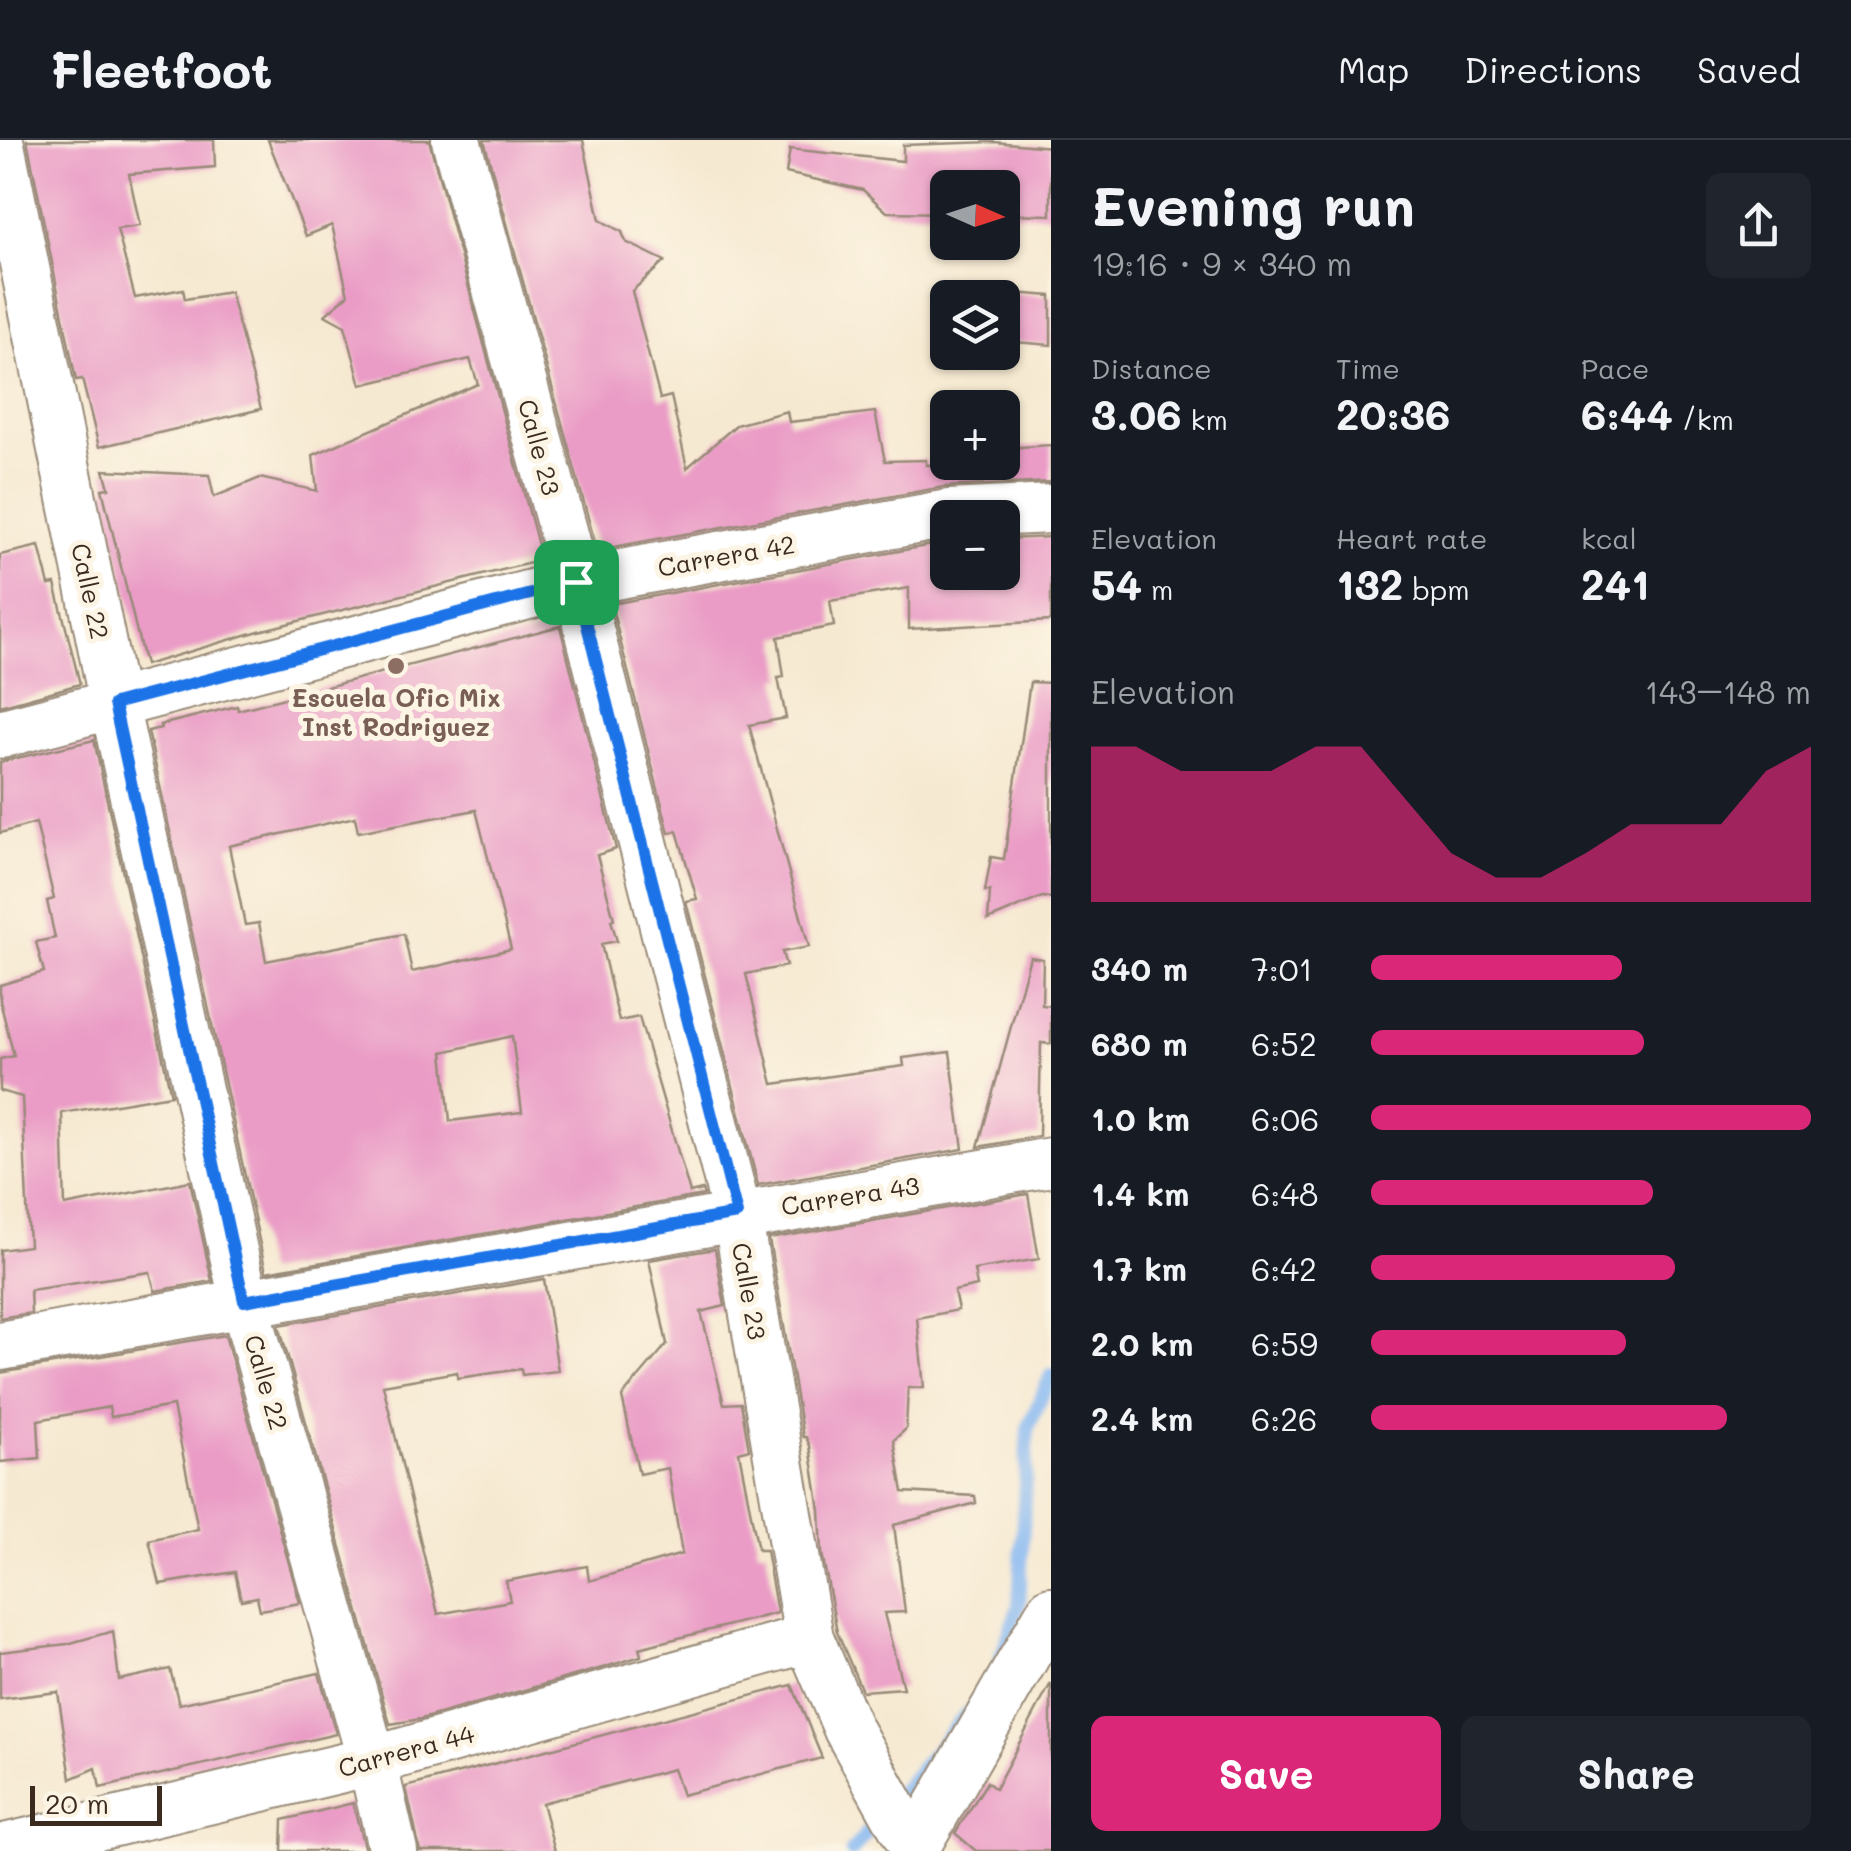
<!DOCTYPE html>
<meta charset="utf-8">
<style>
body{margin:0;font-family:Mali,sans-serif;background:#20242c;color:#f1f3f6;height:100vh;display:flex;flex-direction:column;font-size:38px;white-space:nowrap}
*{box-sizing:border-box;margin:0}
p{font-size:32px;color:#9ea1a6}
.icon{flex:none;width:55px;height:55px;fill:none;stroke:currentColor;stroke-width:2;stroke-linecap:round;stroke-linejoin:round}
.map{position:relative;flex:1;overflow:hidden}
.side{display:flex;flex-direction:column;background:#171b24;width:800px}
.side>*{flex:none}
.needle{width:65px;rotate:93deg}
.tools{position:absolute;left:930px;top:30px;display:grid;gap:20px}
.tools a{display:grid;place-items:center;width:90px;height:90px;border-radius:15px;background:#171b24;box-shadow:0 2px 8px #0004;font-size:50px}
.scale{position:absolute;left:30px;bottom:25px;width:132px;box-sizing:border-box;padding-left:10px;border:5px solid #3b2a1e;border-top:0;font-size:28px;line-height:35px;white-space:nowrap;color:#3b2a1e;-webkit-text-stroke:8px #fcf5e5;paint-order:stroke}
.pin{position:absolute;display:grid;place-items:center;width:85px;height:85px;color:#fff;margin:-42px;border-radius:20px;box-shadow:0 5px 15px #0006}
.round{display:grid;place-items:center;flex:none;width:105px;height:105px;border-radius:15px;background:#20242c}
.overview{display:flex;align-items:center;justify-content:space-between;height:170px;padding:0 40px}
h1{font-size:55px;font-weight:800;line-height:75px}
.stats{display:grid;grid-template-columns:repeat(3,1fr);gap:15px;height:170px;padding:10px 40px}
.stats div{display:grid;align-content:center}
.stats b{font-size:42px;font-weight:800}
.stats small{font-size:28px;font-weight:400}
.stats p{font-size:28px}
.chart{height:280px;padding:20px 40px}
.chart p{display:flex;justify-content:space-between}
.chart svg{width:100%;height:180px;margin-top:10px;fill:#db2777;opacity:.7}
.button{display:flex;gap:20px;margin-top:auto;padding:20px 40px}
.button a{flex:1;height:115px;border-radius:15px;background:#db2777;color:#fff;font-size:40px;font-weight:800;line-height:115px;text-align:center}
.button a+a{background:#20242c;color:#f1f3f6}
ul{padding:0 40px;list-style:none;font-size:32px}
li{display:grid;grid-template-columns:160px 120px 1fr;align-items:center;height:75px}
li i{height:25px;border-radius:12px;background:#db2777}
header{display:flex;align-items:center;gap:60px;box-sizing:border-box;height:140px;padding:0 50px;background:#171b24;border-bottom:2px solid #363941}
header strong{font-size:48px}
nav{display:flex;gap:55px;margin-inline-start:auto;font-size:35px}
main{display:flex;flex:1;min-height:0}
.map>svg:first-child{display:block}
.lines{fill:none;stroke-linecap:round;stroke-linejoin:round}
.stream{stroke:#85b8f2;stroke-width:14}
.building{fill:#ea9cc6;fill-rule:evenodd}
.minor-casing{stroke:#988a78;stroke-width:52}
.minor{stroke:#fff;stroke-width:48}
.route-casing{stroke:#fff;stroke-width:20}
.route{stroke:#1a73e8;stroke-width:12}
.education-dot{fill:#8d6e63;stroke:#fcf5e5;stroke-width:4}
.labels{text-anchor:middle;dominant-baseline:central;stroke-width:10;stroke-linejoin:round;paint-order:stroke}
.street-label{font-size:25px;fill:#3b2a1e;stroke:#fcf5e5}
.education-label{font-size:25px;font-weight:bold;fill:#785e54;stroke:#fcf5e5}
</style>
<header>
<strong>Fleetfoot</strong>
<nav><a>Map</a><a>Directions</a><a>Saved</a></nav>
</header>
<main>
<div class="map">
<svg width="1051" height="1711" viewBox="0 0 1051 1711">
<rect width="100%" height="100%" fill="#fcf5e5"/>
<filter id="ink" filterUnits="userSpaceOnUse"><feTurbulence type="fractalNoise" baseFrequency=".01" numOctaves="2"/><feDisplacementMap in="SourceGraphic" scale="20" xChannelSelector="R" yChannelSelector="G"/><feConvolveMatrix kernelMatrix="1 2 1 2 8 2 1 2 1" color-interpolation-filters="sRGB"/></filter>
<filter id="wash" filterUnits="userSpaceOnUse"><feTurbulence type="fractalNoise" baseFrequency=".0048" numOctaves="4" result="noise"/><feDisplacementMap in="SourceGraphic" scale="40" xChannelSelector="R" yChannelSelector="G"/><feGaussianBlur stdDeviation="2.25" result="paint"/><feColorMatrix in="noise" values="0 0 0 0 0 0 0 0 0 0 0 0 0 0 0 0 0 1.4 0 .05"/><feComposite in="paint" operator="in"/></filter>
<g filter="url(#wash)">
<rect width="100%" height="100%" fill="#f6e9d1"/>
<g class="lines">
<g class="stream">
<path d="M1001 1517 1019 1465 1028 1288 1051 1235"/>
<path d="M852 1711 967 1573"/>
</g>
</g>
<g id="blocks">
<g class="building">
<path d="M27 0H214L215 27 129 34 140 86 117 89 135 158 183 149 185 159 230 152 261 269 99 307 82 239 76 240Z"/>
<path d="M268 0H429L542 420 259 491 145 525 102 349 109 348 104 330 209 335 214 357 260 338 317 351 313 315 478 244 470 219 361 245 345 186 325 175 348 155 332 85 306 96Z"/>
<path d="M484 0H583L600 80 622 92 626 102 665 121 632 151 660 259 671 256 687 328 736 285 787 271 789 282 875 272 885 321 926 320V325L1002 322 1006 321V308L1051 305V342L943 347 597 410Z"/>
<path d="M994 2 1051 7V75L1002 74V48H948V73L887 72 863 50 786 33 790 9 903 21V5Z"/>
<path d="M1002 152 1051 156V205L1002 201Z"/>
<path d="M1051 397V481L909 489V448L830 461 834 486 778 497 784 537 778 538 786 578 749 585 809 807 782 812 786 826 746 834 773 944 904 926 903 918 950 912 963 1009 758 1045 686 761 697 759 677 691 669 693 611 464 948 402V432H1002V399Z"/>
<path d="M39 406 49 445 55 444 80 544 0 566V415Z"/>
<path d="M560 486 616 709 597 715 614 779 611 780 617 801 601 804 619 881 639 877 690 1053 702 1050 704 1055 266 1132 148 591 161 588 160 585 237 566 238 570ZM476 670 511 809 412 832 404 794 266 821 259 783 245 785 229 706 355 677 358 692ZM512 896 522 972 450 981 443 912Z"/>
<path d="M1030 542 1051 543V758L1042 757 988 780 990 751H985L991 717 1004 719Z"/>
<path d="M94 600 171 955 62 973 65 1066 190 1041 212 1141 155 1151 150 1132 30 1150 31 1173 0 1178V1110L29 1106 22 957 0 951V919L14 916 0 861V845L44 832 36 802 55 798 47 761 54 759 36 683 0 693V622Z"/>
<path d="M1030 817 1043 819 1042 865 1051 866V904L1041 903 1039 996 978 1007Z"/>
<path d="M1028 1054 1039 1119 974 1130 977 1146 954 1151 958 1170 917 1178 924 1248H908L906 1289 894 1300 903 1352 975 1356 976 1363 894 1385 905 1472 884 1473 903 1548 862 1551 837 1492 822 1413 820 1370 810 1306 806 1297H803L769 1099Z"/>
<path d="M715 1109 725 1166 701 1172 724 1264 741 1263 749 1309 739 1312 758 1410H766L777 1473 639 1508 641 1516 602 1528 421 1579 390 1584 279 1185 544 1139 558 1231 522 1235 521 1229 458 1238 457 1232 383 1245 438 1474 510 1461 506 1441 587 1426 589 1441 682 1414 668 1328 639 1334 622 1257 667 1204 649 1120Z"/>
<path d="M225 1195 300 1463 260 1470 257 1457 241 1460 235 1432 160 1444 149 1400 198 1389 173 1266 111 1277 109 1267 38 1280 40 1318 0 1322V1233Z"/>
<path d="M113 1491 119 1540 170 1529 179 1564 319 1533 336 1594 100 1648 96 1628 71 1639 58 1552 0 1559V1512L67 1504Z"/>
<path d="M1051 1543V1711H976L955 1693 987 1642 995 1649Z"/>
<path d="M792 1545 822 1618 682 1655 673 1629 542 1663 555 1711H420L406 1647Z"/>
<path d="M353 1663 365 1711H282L283 1680Z"/>
</g>
</g>
</g>
<g filter="url(#ink)">
<use href="#blocks" fill-opacity="0" stroke="#988a78" stroke-width="2.5"/>
<g class="lines">
<g class="minor-casing">
<g id="minor">
<path d="M456 0 577 442 737 1074 809 1498 848 1589 916 1711"/>
<path d="M0 5 114 564 244 1161 372 1621 393 1711"/>
<path d="M0 594 577 442 948 374 1051 369"/>
<path d="M0 1206 1051 1022"/>
<path d="M0 1709 372 1621 809 1498"/>
<path d="M913 1711 1051 1471"/>
</g>
</g>
<use href="#minor" class="minor"/>
</g>
</g>
<g class="lines" filter="url(#ink)">
<g class="route-casing">
<path id="route" d="M576 442 737 1074 244 1161 114 564Z"/>
</g>
<use href="#route" class="route"/>
</g>
<circle class="education-dot" cx="396" cy="526" r="10"/>
<g class="labels">
<g class="street-label">
<text transform="translate(540 307) rotate(75)">Calle 23</text>
<text transform="translate(726 415) rotate(-10)">Carrera 42</text>
<text transform="translate(91 451) rotate(78)">Calle 22</text>
<text transform="translate(850 1055) rotate(-9)">Carrera 43</text>
<text transform="translate(750 1151) rotate(80)">Calle 23</text>
<text transform="translate(267 1242) rotate(74)">Calle 22</text>
<text transform="translate(406 1610) rotate(-15)">Carrera 44</text>
</g>
<g class="education-label">
<text x="396" y="557">Escuela Ofic Mix<tspan x="396" dy="29">Inst Rodriguez</tspan></text>
</g>
</g>
</svg>
<div class="tools">
<a><svg class="needle" viewBox="-14 -14 28 28"><path d="M0-13l5 13h-10z" fill="#e53935"/><path d="M0 13l5-13h-10z" fill="#9ea1a6"/></svg></a>
<a><svg class="icon" aria-label="layers" viewBox="0 0 24 24"><path d="M12 4l9 5-9 5-9-5zM3 14l9 5 9-5"/></svg></a>
<a>+</a>
<a>−</a>
</div>
<div class="scale">20 m</div>
<div class="pin" style="left:576px;top:442px;background:#1e9e55"><svg class="icon" aria-label="arrive" viewBox="0 0 24 24"><path d="M6 21V4h12l-3 4 3 4H6"/></svg></div>
</div>
<section class="side">
<div class="overview"><div><h1>Evening run</h1><p>19:16 · 9 × 340 m</p></div><a class="round"><svg class="icon" aria-label="share" viewBox="0 0 24 24"><path d="M12 15V3M7 8l5-5 5 5M5 13v7h14v-7"/></svg></a></div>
<div class="stats">
<div><p>Distance</p><b>3.06<small> km</small></b></div>
<div><p>Time</p><b>20:36</b></div>
<div><p>Pace</p><b>6:44<small> /km</small></b></div>
</div>
<div class="stats">
<div><p>Elevation</p><b>54<small> m</small></b></div>
<div><p>Heart rate</p><b>132<small> bpm</small></b></div>
<div><p>kcal</p><b>241</b></div>
</div>
<div class="chart"><p><span>Elevation</span>143–148 m</p>
<svg viewBox="0 0 160 44" preserveAspectRatio="none"><path d="M0 44V6L10 6L20 12L30 12L40 12L50 6L60 6L70 19L80 32L90 38L100 38L110 32L120 25L130 25L140 25L150 12L160 6V44z"/></svg>
</div>
<ul>
<li><b>340 m</b>7:01<i style="width:57%"></i></li>
<li><b>680 m</b>6:52<i style="width:62%"></i></li>
<li><b>1.0 km</b>6:06<i style="width:100%"></i></li>
<li><b>1.4 km</b>6:48<i style="width:64%"></i></li>
<li><b>1.7 km</b>6:42<i style="width:69%"></i></li>
<li><b>2.0 km</b>6:59<i style="width:58%"></i></li>
<li><b>2.4 km</b>6:26<i style="width:81%"></i></li>
</ul>
<div class="button"><a>Save</a><a>Share</a></div>
</section>
</main>
